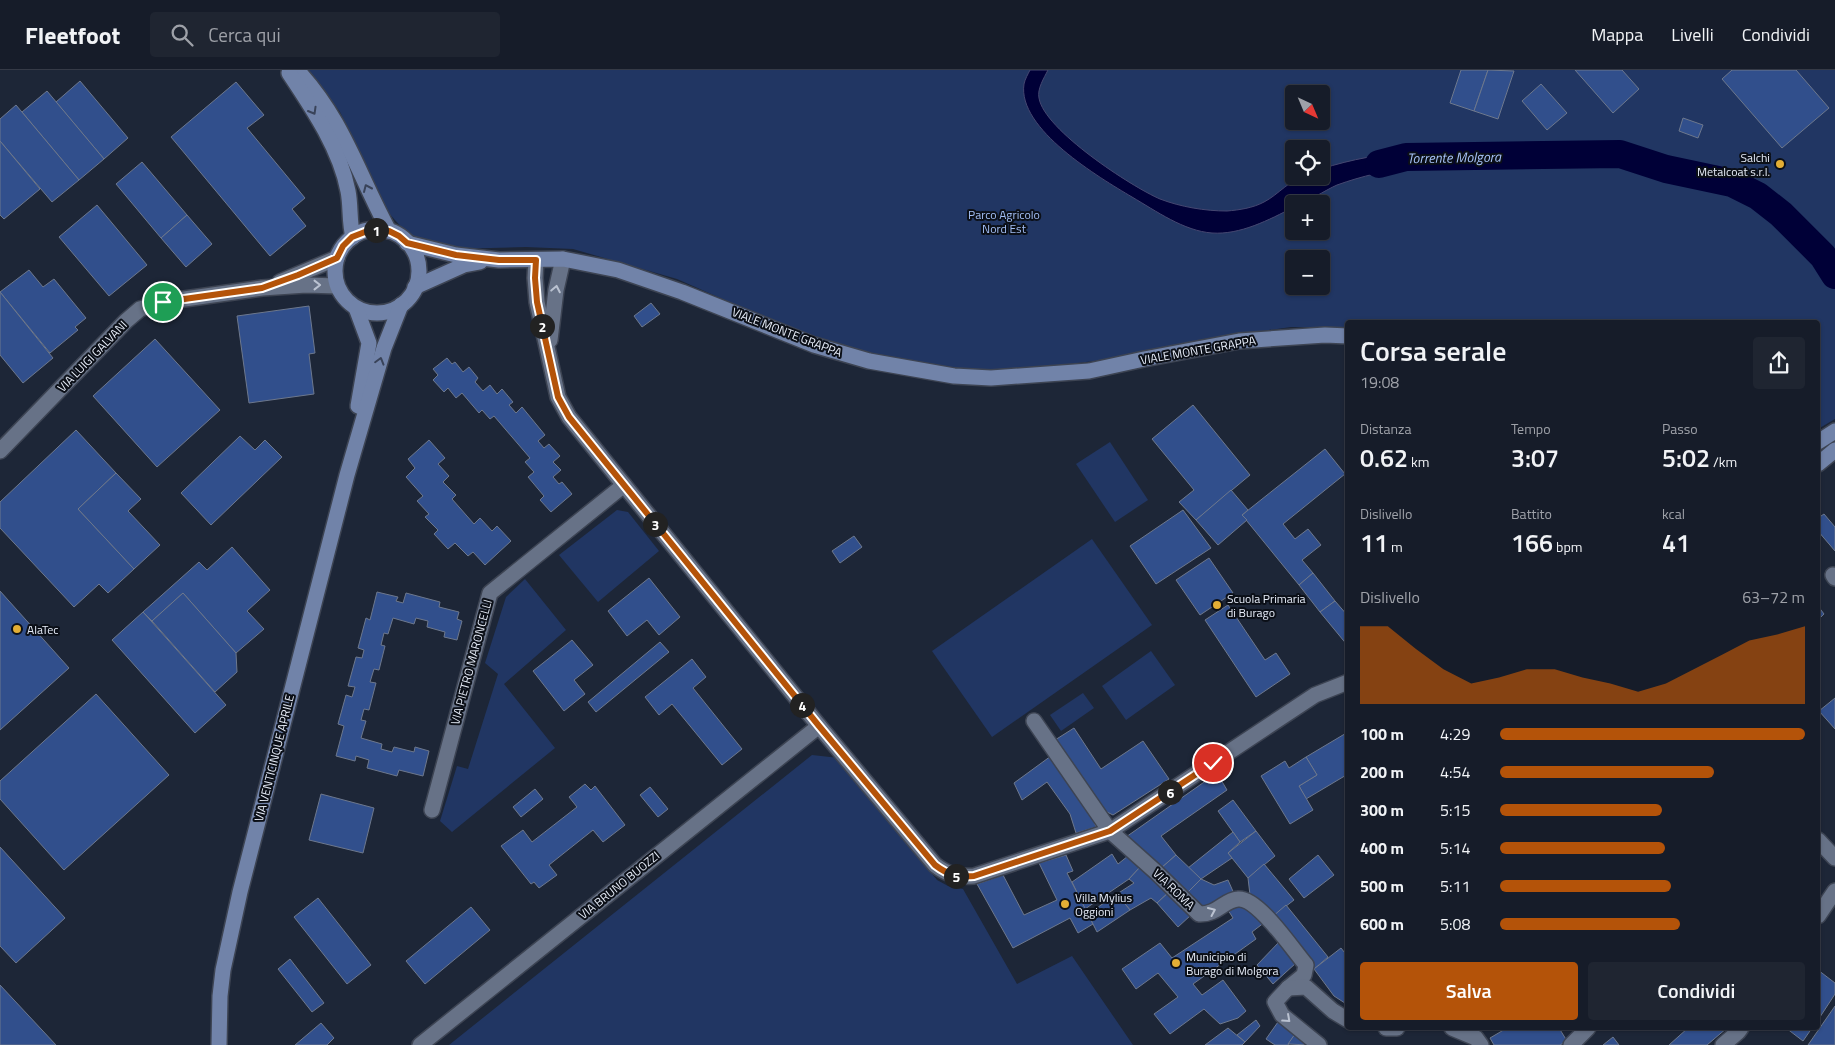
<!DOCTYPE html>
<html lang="it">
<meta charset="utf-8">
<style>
body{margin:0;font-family:"Titillium Web",sans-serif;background:#1f2531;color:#f1f3f6;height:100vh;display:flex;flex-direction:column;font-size:19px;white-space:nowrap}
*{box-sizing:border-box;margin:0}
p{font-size:16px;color:#9ea1a8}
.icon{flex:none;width:28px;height:28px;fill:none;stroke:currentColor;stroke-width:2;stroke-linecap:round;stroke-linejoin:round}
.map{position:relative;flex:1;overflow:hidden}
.details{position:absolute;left:1345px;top:250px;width:475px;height:710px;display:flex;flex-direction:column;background:#161c29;border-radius:5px;box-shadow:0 1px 4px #0004,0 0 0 1px #353a46}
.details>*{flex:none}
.needle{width:32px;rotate:136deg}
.controls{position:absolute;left:1285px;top:15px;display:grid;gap:10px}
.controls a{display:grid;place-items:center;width:45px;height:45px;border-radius:5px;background:#161c29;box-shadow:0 1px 4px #0004,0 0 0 1px #353a46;font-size:25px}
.pin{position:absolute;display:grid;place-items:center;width:42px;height:42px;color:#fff;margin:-21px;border:2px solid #fff;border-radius:50%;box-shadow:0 1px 5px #0007}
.km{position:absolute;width:25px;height:25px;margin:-12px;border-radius:50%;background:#222;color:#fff;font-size:14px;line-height:25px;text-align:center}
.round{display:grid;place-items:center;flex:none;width:52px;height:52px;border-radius:5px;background:#1f2531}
.summary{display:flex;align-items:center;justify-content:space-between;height:85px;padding:0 15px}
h1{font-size:28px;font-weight:600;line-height:38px}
.stats{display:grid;grid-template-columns:repeat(3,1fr);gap:8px;height:85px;padding:5px 15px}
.stats div{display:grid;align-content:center}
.stats b{font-size:25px;font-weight:600}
.stats small{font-size:14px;font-weight:400}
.stats p{font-size:14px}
.chart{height:140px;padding:10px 15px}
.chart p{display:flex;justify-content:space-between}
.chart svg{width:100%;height:90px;margin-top:5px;fill:#b45309;opacity:.7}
.button{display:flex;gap:10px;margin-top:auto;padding:10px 15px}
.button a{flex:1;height:58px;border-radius:5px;background:#b45309;color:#fff;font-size:20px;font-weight:600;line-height:58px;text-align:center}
.button a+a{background:#1f2531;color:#f1f3f6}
ul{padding:0 15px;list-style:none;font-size:16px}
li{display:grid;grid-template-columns:80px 60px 1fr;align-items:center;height:38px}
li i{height:12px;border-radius:6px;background:#b45309}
header{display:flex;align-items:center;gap:30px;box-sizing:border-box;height:70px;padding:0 25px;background:#161c29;border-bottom:1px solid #353a46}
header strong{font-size:24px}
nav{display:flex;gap:28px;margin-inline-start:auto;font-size:18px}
.search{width:350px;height:45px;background:#1f2531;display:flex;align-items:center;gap:12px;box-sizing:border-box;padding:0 18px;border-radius:5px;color:#9ea1a8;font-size:19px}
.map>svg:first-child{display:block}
.green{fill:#213663;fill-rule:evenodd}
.water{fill:#000037;stroke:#454771}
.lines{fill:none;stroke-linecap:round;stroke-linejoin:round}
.river{stroke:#000037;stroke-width:28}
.building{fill:#314f8c;stroke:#6d788d}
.street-casing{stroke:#3d4453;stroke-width:18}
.secondary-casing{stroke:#3d4453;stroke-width:18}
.street{stroke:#677287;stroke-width:15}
.secondary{stroke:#7183a9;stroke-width:15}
.oneway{stroke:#394359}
.oneway2{stroke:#bac2d1}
.route-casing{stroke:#fff;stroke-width:10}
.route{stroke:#b45309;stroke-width:6}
.poi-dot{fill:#e3ae35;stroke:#0b0f17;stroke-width:2}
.labels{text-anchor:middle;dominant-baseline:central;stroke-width:4;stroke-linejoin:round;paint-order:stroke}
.poi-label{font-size:12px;fill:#e7edf9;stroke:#0b0f17;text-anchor:start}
.park-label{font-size:12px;fill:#a3bff5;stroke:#0b0f17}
.street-label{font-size:12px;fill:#e7edf9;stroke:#0b0f17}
.water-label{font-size:14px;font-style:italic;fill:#a7c3f9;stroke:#0b0f17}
</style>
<header>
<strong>Fleetfoot</strong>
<div class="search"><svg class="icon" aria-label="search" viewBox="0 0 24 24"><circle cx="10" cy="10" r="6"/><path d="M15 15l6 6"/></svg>Cerca qui</div>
<nav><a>Mappa</a><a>Livelli</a><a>Condividi</a></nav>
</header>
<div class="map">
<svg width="1835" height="975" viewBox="0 0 1835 975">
<rect width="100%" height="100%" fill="#1d2637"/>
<g class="green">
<path d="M308 0H1835V349L1818 359V252H1348L1347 258 1291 257 1204 269 1127 287 1011 301 958 300 898 293 784 256 677 209 573 179 526 177 452 179 421 172 405 161 384 138 375 124 365 93 340 42ZM1294 24H1321V51H1294ZM1294 79H1321V106H1294ZM1294 134H1321V161H1294ZM1294 189H1321V216H1294Z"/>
<path d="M1110 372 1148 430 1115 452 1076 394Z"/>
<path d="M617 440 628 442 659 481 598 532 559 485Z"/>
<path d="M1092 469 1152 555 992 667 932 581Z"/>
<path d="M525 509 566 560 504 614 555 678 452 762 440 751 457 696 468 699 498 604 485 593 506 527Z"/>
<path d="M1151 581 1175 615 1126 650 1102 616Z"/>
<path d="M1083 623 1094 638 1061 661 1050 645Z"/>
<path d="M812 685 839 688 937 810 948 816 963 819 1017 914 1072 886 1133 975H449Z"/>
</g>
<path class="water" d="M1030 0H1048C1044 8 1037 19 1039 28 1044 60 1132 117 1160 129 1181 137 1205 141 1227 141 1239 140 1253 138 1264 132 1278 125 1290 109 1306 106 1311 105 1316 106 1321 106V99C1352 89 1382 84 1414 81V97C1388 100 1362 106 1337 115 1325 120 1306 134 1294 134V137C1269 150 1240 165 1212 163 1184 161 1156 141 1132 127 1100 108 1017 59 1024 14 1025 9 1028 4 1030 0Z"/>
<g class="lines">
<path class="river" d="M1379 94 1406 87 1620 84 1666 99 1732 113 1758 126 1781 144 1823 186 1835 205"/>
</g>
<g class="building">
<path d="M1461 0H1488L1474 41 1450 33Z"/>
<path d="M1488 0 1514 1 1498 49 1474 41Z"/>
<path d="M1575 0H1622L1639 19 1613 43Z"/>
<path d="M1732 0H1796L1829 38 1782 78 1722 9Z"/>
<path d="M80 11 128 68 104 89 56 32Z"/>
<path d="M236 12 264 45 247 58 305 128 292 139 306 156 270 186 171 67Z"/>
<path d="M1541 14 1567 43 1547 60 1522 31Z"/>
<path d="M47 21 104 89 79 110 22 42Z"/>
<path d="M16 35 79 110 52 132 0 71V49Z"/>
<path d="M1683 48 1703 55 1698 68 1679 61Z"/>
<path d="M0 71 40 119 4 149 0 145Z"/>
<path d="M142 92 187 145 161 168 116 114Z"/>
<path d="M97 135 147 195 109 226 59 167Z"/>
<path d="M187 145 212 174 186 197 161 168Z"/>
<path d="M29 200 43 217 54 209 86 248 75 257 78 260 50 283 0 222Z"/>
<path d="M0 222 53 288 23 313 0 285Z"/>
<path d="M651 233 660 244 642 257 634 246Z"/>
<path d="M309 236 315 283 309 284 314 324 249 333 237 246Z"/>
<path d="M155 269 220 340 157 397 93 326Z"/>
<path d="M447 288 452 294 455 292 463 302 469 297 478 308 475 312 483 321 490 315 497 324 502 319 513 332 509 335 516 343 522 337 545 365 538 371 544 378 549 374 560 386 553 392 561 400 553 407 559 414 562 412 572 424 551 442 540 430 544 426 528 407 534 402 525 392 530 388 494 346 490 349 482 340 479 343 462 323 456 328 448 318 444 322 433 310 438 305 433 299Z"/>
<path d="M1193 335 1250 405 1196 450 1179 432 1194 420 1152 369Z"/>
<path d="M76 360 116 403 78 439 134 499 108 523 99 514 74 537 0 458V432Z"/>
<path d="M240 366 255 380 265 370 282 387 211 455 181 423Z"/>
<path d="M429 370 445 388 438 394 449 406 443 412 456 425 452 429 474 454 480 448 492 461 497 456 511 471 485 495 473 482 468 486 455 473 448 479 434 464 438 460 425 447 429 444 417 431 423 426 406 407 415 398 408 389Z"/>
<path d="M1325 379 1345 404 1283 454 1295 469 1308 459 1321 475 1302 490 1313 503 1299 515 1242 445Z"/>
<path d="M116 403 141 429 128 441 160 475 134 499 78 439Z"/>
<path d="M1231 420 1248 440 1242 445 1247 450 1218 475 1196 450Z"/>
<path d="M1183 440 1211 478 1156 514 1130 476Z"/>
<path d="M1824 444 1835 457V481L1818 461V448Z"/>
<path d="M854 466 862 477 840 493 832 481Z"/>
<path d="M232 477 270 520 247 541 264 559 236 583 183 523 152 551 143 542 199 492 207 500Z"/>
<path d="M1209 488 1233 523 1200 545 1176 510Z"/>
<path d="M1313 503 1335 531 1320 542 1299 515Z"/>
<path d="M649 508 680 547 659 565 647 550 627 566 608 541Z"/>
<path d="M0 521 69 598 0 660Z"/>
<path d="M377 522 398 527 396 531 403 533 406 523 440 532 439 537 459 542 457 549 462 551 457 570 444 567 445 562 427 557 428 551 416 548 414 554 393 548 388 564 384 563 381 575 385 576 379 600 374 599 370 612 376 613 369 640 364 639 361 650 366 651 361 668 382 674 381 679 392 682 394 677 414 682 415 677 429 681 423 706 399 700 397 706 367 698 369 690 356 686 355 691 336 686 344 656 338 654 346 625 352 627 355 617 348 616 356 587 362 588 364 580 358 578 366 548 370 550Z"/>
<path d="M183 523 236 583 237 602 215 622 152 551Z"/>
<path d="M1335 531 1348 546V576L1320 542Z"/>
<path d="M1228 535 1265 590 1276 583 1290 604 1256 627 1205 550Z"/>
<path d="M1818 536 1824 544 1818 550Z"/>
<path d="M143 542 226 635 195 663 112 570Z"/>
<path d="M572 570 593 595 574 610 585 624 564 641 533 601Z"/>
<path d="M660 572 669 582 596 642 588 632Z"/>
<path d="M692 589 706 607 693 618 742 679 722 695 672 634 659 645 645 627Z"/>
<path d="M96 624 169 705 64 800 0 729V711Z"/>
<path d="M1835 628V659L1819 641Z"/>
<path d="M1074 658 1101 699 1143 671 1169 709 1113 745 1101 739 1055 670Z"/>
<path d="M1348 662V687L1346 688 1348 691V704L1306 729 1299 716 1317 705 1306 687Z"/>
<path d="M1051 686 1092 745 1096 757 1076 763 1070 744 1047 712 1022 730 1014 713Z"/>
<path d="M1306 687 1317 705 1299 716 1313 740 1290 754 1261 706 1285 691 1289 698Z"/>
<path d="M1217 703 1227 720 1161 766 1176 785 1160 799 1126 767Z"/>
<path d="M585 714 591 720 595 716 625 755 603 772 593 760 549 795 557 805 539 818 534 812 531 814 501 776 523 760 532 772 577 737 569 727Z"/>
<path d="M650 717 668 739 658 747 640 725Z"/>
<path d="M535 719 543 729 521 747 513 737Z"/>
<path d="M321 724 374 738 363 783 309 770Z"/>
<path d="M1233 730 1256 761 1240 772 1218 741Z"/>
<path d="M1256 761 1275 786 1248 808 1228 783Z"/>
<path d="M1233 762 1240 772 1228 783 1232 788 1201 809 1188 798Z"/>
<path d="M0 777 65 848 16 893 0 876Z"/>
<path d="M1112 784 1118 794 1128 786 1141 796 1129 809 1085 839 1072 812Z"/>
<path d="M1066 785 1073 801 1067 803 1093 854 1078 863 1070 848 1013 878 977 814 1003 805 1024 845 1057 830 1039 793Z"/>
<path d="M1176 785 1201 809 1187 823 1160 799Z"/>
<path d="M1318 785 1334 805 1304 828 1289 809Z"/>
<path d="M1264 794 1294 830 1272 847 1250 825 1248 808Z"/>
<path d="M1141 796 1169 822 1157 833 1151 828 1130 840 1117 824 1134 813 1129 809Z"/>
<path d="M1201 809 1214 815 1228 810 1235 826 1204 839 1187 823Z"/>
<path d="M1169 822 1191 845 1178 857 1157 833Z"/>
<path d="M1117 824 1130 840 1097 862 1088 844Z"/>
<path d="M318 828 371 895 347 914 294 847Z"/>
<path d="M1235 834 1252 839 1265 852 1252 862 1256 869 1193 914 1202 925 1223 910 1246 941 1238 948 1220 954 1204 939 1170 964 1154 944 1178 927 1158 903 1136 919 1122 899 1160 873 1172 888 1233 848 1228 840Z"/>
<path d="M1286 835 1328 887 1314 899 1272 847Z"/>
<path d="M471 837 490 860 425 914 406 891Z"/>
<path d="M1280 871 1296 893 1273 914 1257 895Z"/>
<path d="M1341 878 1348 887V935L1334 926 1314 899Z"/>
<path d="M290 889 324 933 312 942 278 899Z"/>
<path d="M1818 900 1835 913V924L1818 950Z"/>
<path d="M0 915 56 975H0Z"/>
<path d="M1835 936V975H1808Z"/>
<path d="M1256 950 1260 956 1245 972 1237 965Z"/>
<path d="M1278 952 1295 964 1288 975H1275L1266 969Z"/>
<path d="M321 953 334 968 327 975H295Z"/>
<path d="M1228 958 1245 972 1242 975H1205Z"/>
<path d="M1507 958H1559L1567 971 1560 975H1494L1490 968Z"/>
<path d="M1688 958H1727L1707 975H1669Z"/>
<path d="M1786 958H1812L1803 971Z"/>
<path d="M1295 964 1309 975 1288 974Z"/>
<path d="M1613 967 1619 975H1603Z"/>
</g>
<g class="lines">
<g class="street-casing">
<g id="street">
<path d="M536 190 535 208 537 232 558 327 569 347 819 656 935 795C948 805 957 807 974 806L1110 761 1315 625 1348 612"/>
<path d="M280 212 337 188"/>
<path d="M550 270 556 220 563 189"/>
<path d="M0 381 126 251 140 239 163 232 262 218 306 215 337 216"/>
<path d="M1833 505 1835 508"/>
<path d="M1034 651 1110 761 1156 802 1199 844C1217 845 1224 830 1238 829 1258 827 1293 880 1306 895L1304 905 1288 918 1275 932 1282 945 1319 975"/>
<path d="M432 740 490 523 624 415"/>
<path d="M1818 770 1835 788"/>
<path d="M1818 846 1835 821"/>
<path d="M1288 918 1306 917 1333 941 1348 950"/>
<path d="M1386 958H1397"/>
<path d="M1452 958 1476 968 1481 975"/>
<path d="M420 975 819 656"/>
<path d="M1571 975 1588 958"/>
<path d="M1723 975 1738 962 1741 958"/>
</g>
</g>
<g class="secondary-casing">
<g id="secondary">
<path d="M297 0C343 49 358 104 389 161"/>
<path d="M289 3C313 39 340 79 348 121 351 136 349 152 353 167"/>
<circle cx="377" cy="201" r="42"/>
<path d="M407 173 456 185 499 190 563 189 618 200 682 222 814 275 869 291 954 306 991 308 1089 301 1144 289 1239 271 1325 265 1348 266"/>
<path d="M415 217 464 195 480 192"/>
<path d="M356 238 369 273 358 336"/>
<path d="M1818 372 1835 361"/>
<path d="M1818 394 1835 380"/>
<path d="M219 975 220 926 223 900 240 822 347 405 384 278 401 235"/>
</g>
</g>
<use href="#street" class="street"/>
<use href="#secondary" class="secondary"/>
</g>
<defs><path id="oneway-chevron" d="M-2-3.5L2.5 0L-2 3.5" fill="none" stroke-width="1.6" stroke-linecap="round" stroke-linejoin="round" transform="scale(1.25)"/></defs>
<g class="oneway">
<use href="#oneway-chevron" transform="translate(313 41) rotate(60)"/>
<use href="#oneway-chevron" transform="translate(367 118) rotate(-114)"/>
<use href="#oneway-chevron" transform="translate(380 291) rotate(-74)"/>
</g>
<g class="oneway2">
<use href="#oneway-chevron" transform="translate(317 215)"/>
<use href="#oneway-chevron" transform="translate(556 219) rotate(-79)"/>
<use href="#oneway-chevron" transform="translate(1212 841) rotate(-24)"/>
<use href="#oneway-chevron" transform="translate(1287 949) rotate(42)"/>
</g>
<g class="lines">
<g class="route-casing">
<path id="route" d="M163 232 262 218 298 205 337 188 343 176 352 167 370 160 389 161 399 166 407 173 456 185 499 190H536L535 208 537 232 558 327 569 347 819 656 935 795C948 805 957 807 974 806L1110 761 1213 693"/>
</g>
<use href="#route" class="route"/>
</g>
<g class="poi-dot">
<circle cx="1780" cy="94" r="5"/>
<circle cx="1217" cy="535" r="5"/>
<circle cx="17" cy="559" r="5"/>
<circle cx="1065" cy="834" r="5"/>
<circle cx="1176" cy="893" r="5"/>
</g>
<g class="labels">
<g class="poi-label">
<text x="1770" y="87" text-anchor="end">Salchi<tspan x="1770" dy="14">Metalcoat s.r.l.</tspan></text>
<text x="1227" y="528">Scuola Primaria<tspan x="1227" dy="14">di Burago</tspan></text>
<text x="27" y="559">AlaTec</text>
<text x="1075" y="827">Villa Mylius<tspan x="1075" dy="14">Oggioni</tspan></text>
<text x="1186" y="886">Municipio di<tspan x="1186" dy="14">Burago di Molgora</tspan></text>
</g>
<g class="park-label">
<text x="1004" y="144">Parco Agricolo<tspan x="1004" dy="14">Nord Est</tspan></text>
</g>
<g class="street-label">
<text transform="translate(787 262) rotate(21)">VIALE MONTE GRAPPA</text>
<text transform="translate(1198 280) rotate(-10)">VIALE MONTE GRAPPA</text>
<text transform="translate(92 286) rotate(-46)">VIA LUIGI GALVANI</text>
<text transform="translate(471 592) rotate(-75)">VIA PIETRO MARONCELLI</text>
<text transform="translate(274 688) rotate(-76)">VIA VENTICINQUE APRILE</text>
<text transform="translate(619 815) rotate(-39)">VIA BRUNO BUOZZI</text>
<text transform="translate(1174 819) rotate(44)">VIA ROMA</text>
</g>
<g class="water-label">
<text transform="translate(1454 87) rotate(-1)">Torrente Molgora</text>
</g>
</g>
</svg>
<div class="controls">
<a><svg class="needle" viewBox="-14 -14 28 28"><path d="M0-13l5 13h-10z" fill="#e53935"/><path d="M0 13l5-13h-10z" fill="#9ea1a8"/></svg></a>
<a><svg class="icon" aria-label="locate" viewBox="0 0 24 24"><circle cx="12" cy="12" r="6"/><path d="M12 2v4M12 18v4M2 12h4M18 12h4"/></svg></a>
<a>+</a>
<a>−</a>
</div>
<div class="pin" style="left:163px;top:232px;background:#1e9e55"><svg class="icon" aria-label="arrive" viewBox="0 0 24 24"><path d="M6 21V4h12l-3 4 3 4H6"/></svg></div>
<div class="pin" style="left:1213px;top:693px;background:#d93025"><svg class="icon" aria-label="check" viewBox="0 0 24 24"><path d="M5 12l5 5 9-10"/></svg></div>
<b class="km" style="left:376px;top:160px">1</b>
<b class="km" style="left:542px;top:256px">2</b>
<b class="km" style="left:655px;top:454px">3</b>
<b class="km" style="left:802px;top:635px">4</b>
<b class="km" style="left:956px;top:806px">5</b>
<b class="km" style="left:1170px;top:722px">6</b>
<section class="details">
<div class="summary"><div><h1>Corsa serale</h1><p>19:08</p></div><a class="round"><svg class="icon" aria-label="share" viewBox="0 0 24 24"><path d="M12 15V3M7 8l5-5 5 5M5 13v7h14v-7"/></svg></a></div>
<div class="stats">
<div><p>Distanza</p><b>0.62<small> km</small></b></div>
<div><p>Tempo</p><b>3:07</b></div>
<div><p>Passo</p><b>5:02<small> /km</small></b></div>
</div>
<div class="stats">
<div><p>Dislivello</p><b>11<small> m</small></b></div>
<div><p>Battito</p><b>166<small> bpm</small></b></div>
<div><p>kcal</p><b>41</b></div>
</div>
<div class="chart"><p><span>Dislivello</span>63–72 m</p>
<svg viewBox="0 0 160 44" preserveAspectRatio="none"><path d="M0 44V6L10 6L20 17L30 27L40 34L50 31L60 27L70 27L80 31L90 34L100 38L110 34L120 27L130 20L140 13L150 10L160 6V44z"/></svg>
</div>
<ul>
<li><b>100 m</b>4:29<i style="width:100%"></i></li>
<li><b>200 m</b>4:54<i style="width:70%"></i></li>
<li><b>300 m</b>5:15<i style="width:53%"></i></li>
<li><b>400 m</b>5:14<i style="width:54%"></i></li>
<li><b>500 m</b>5:11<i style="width:56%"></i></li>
<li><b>600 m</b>5:08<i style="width:59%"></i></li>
</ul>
<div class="button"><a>Salva</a><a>Condividi</a></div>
</section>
</div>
